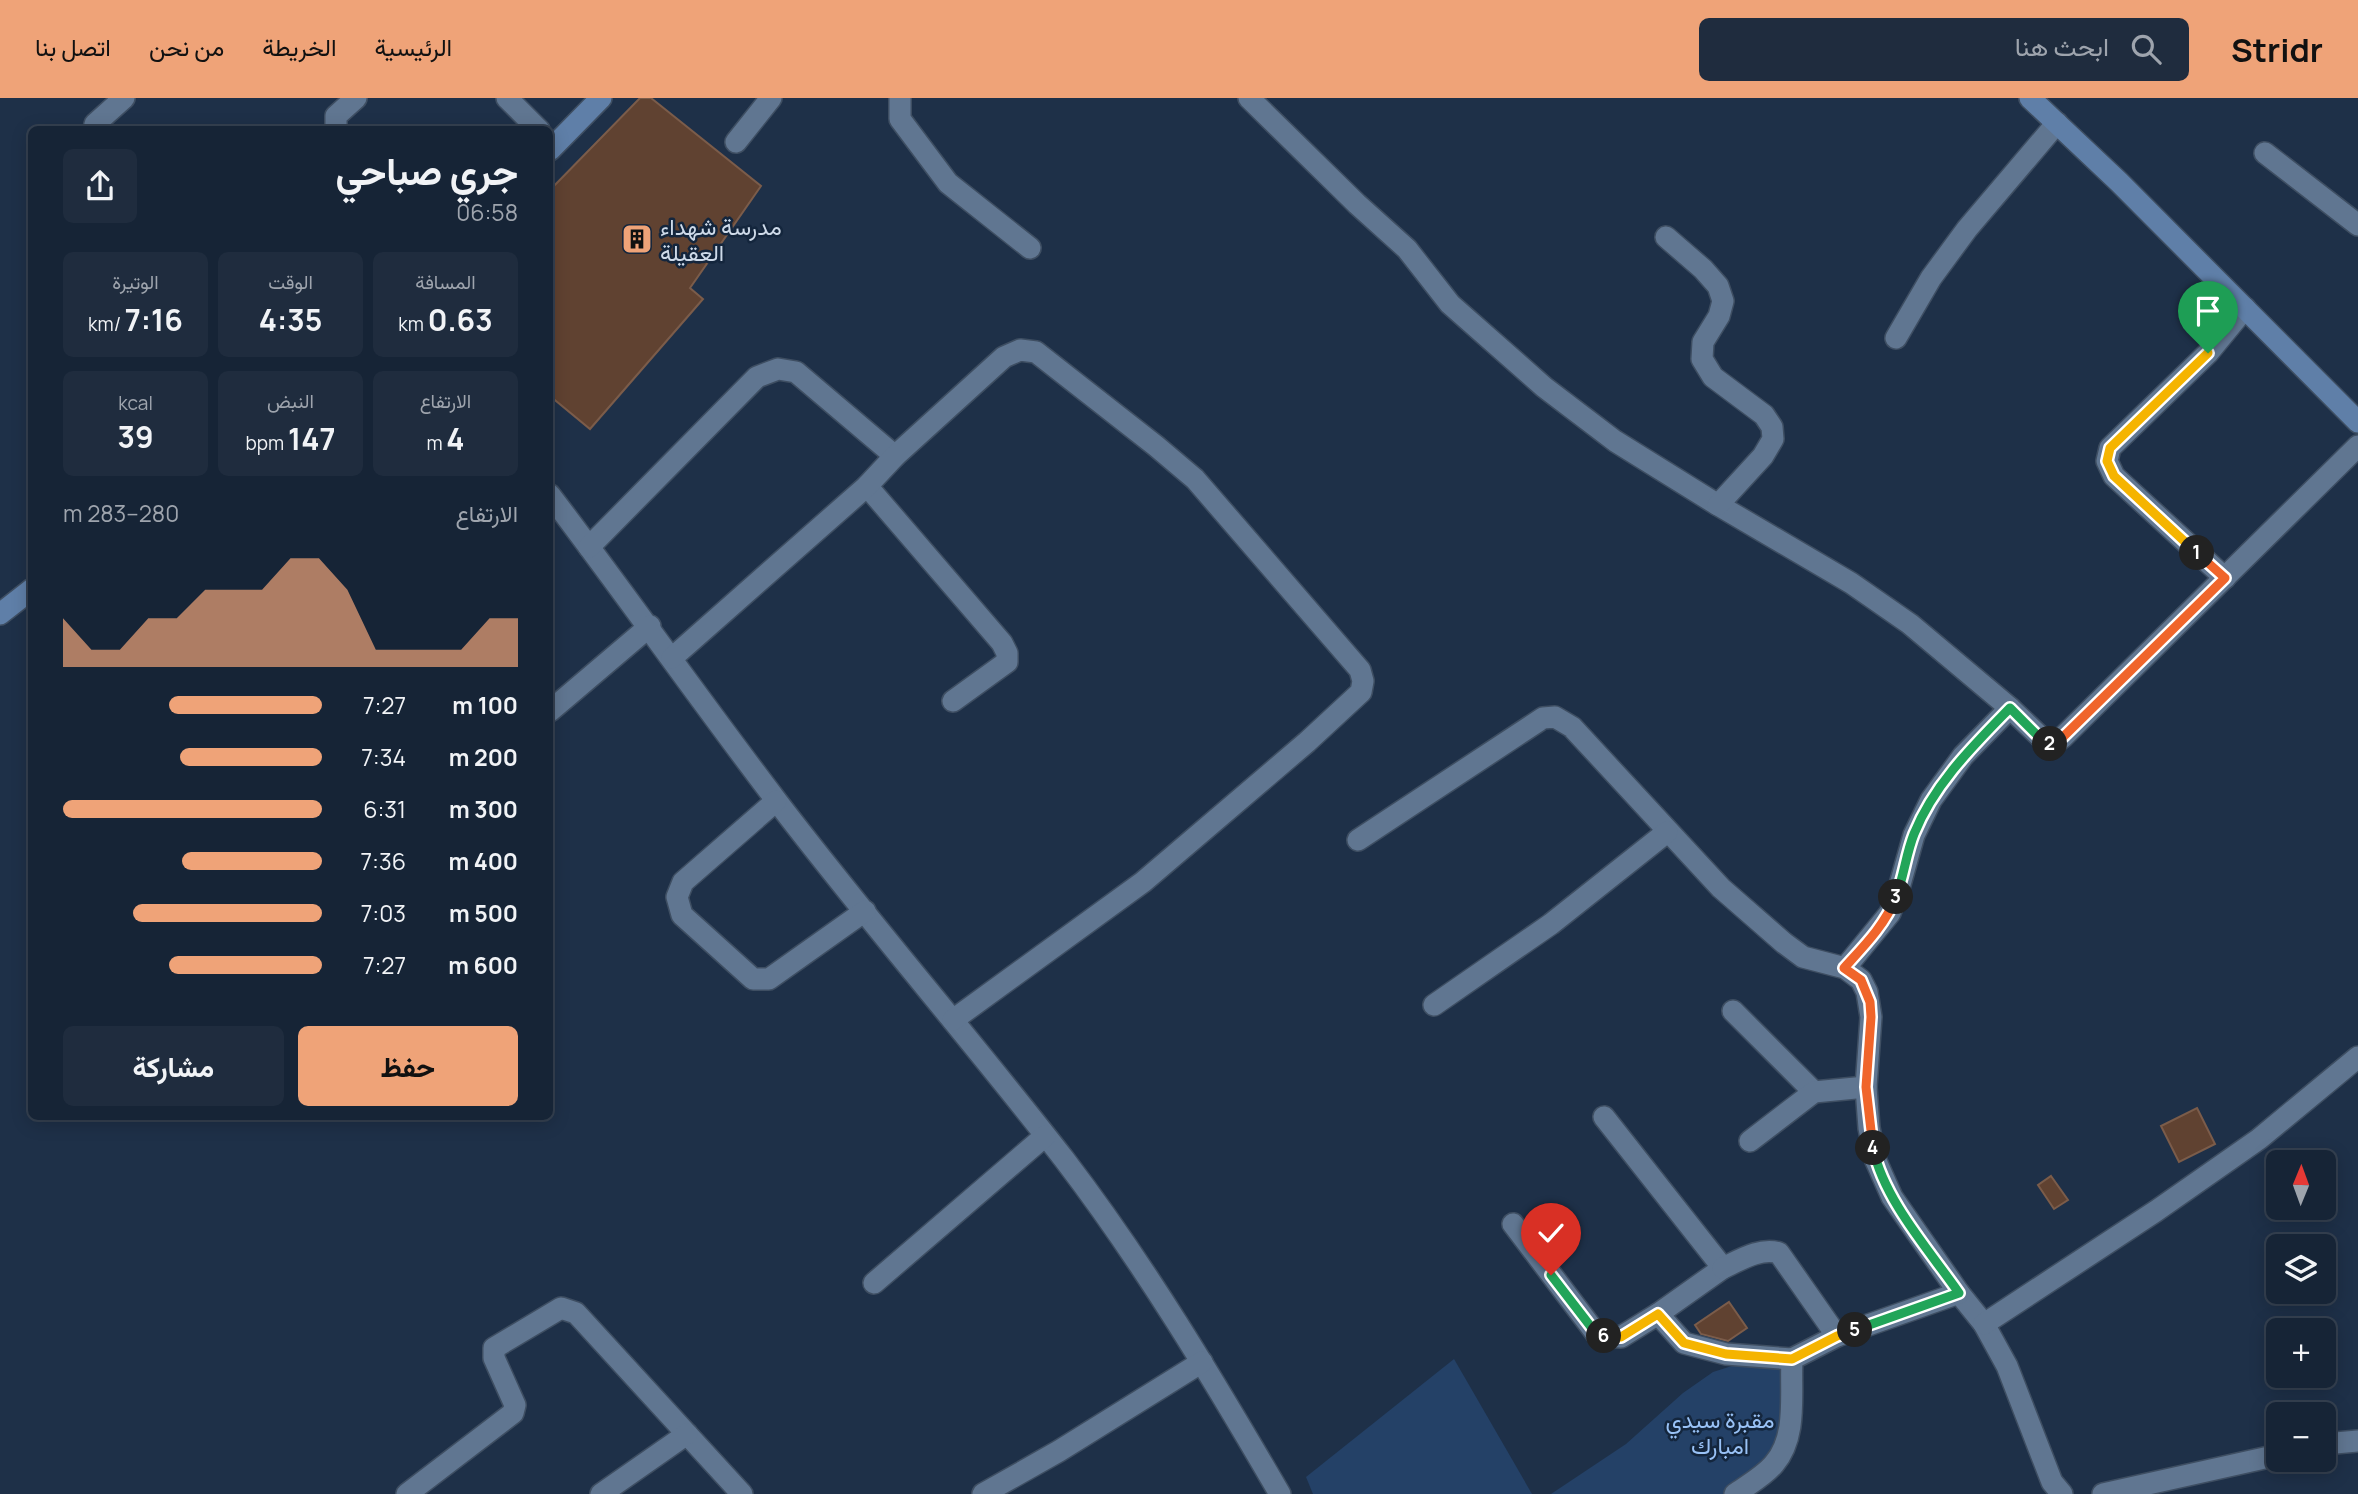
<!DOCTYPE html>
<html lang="ar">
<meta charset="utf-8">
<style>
body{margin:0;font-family:Manrope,Vazirmatn,sans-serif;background:#1f2c3e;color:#f1f3f6;direction:rtl;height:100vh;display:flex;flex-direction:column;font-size:26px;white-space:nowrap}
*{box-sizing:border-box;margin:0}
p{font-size:23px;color:#9ea4ad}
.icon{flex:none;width:38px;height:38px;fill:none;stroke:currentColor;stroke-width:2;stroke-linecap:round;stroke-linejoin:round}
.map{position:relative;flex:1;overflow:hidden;direction:ltr}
.drawer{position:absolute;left:28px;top:28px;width:525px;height:994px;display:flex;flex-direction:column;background:#162436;border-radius:10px;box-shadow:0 4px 18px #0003,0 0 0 2px #354151;direction:rtl}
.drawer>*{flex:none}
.needle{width:46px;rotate:1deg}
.buttons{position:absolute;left:2266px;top:1052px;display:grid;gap:14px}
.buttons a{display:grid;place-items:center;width:70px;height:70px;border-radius:10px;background:#162436;box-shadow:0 4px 18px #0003,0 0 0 2px #354151;font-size:35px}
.pin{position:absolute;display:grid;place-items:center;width:60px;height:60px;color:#fff;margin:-72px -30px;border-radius:50% 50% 50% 0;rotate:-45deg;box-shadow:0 0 7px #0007}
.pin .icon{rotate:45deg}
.km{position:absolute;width:35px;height:35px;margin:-18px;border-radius:50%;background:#222;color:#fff;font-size:19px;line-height:35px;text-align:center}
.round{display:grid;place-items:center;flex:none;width:74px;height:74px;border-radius:10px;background:#1f2c3e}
.overview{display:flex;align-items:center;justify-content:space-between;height:119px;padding:0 35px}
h1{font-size:38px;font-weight:700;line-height:52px}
.figures{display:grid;grid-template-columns:repeat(3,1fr);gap:10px;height:119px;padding:7px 35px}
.figures div{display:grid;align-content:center;border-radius:10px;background:#1f2c3e;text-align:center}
.figures b{font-size:30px;font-weight:700}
.figures small{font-size:19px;font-weight:400}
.figures p{font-size:19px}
.chart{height:196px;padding:14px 35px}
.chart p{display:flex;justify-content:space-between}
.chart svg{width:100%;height:126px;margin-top:7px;fill:#efa378;opacity:.7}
.cta{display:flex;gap:14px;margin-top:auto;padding:14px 35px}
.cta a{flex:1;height:80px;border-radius:10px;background:#efa378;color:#111;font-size:28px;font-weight:700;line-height:80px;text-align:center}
.cta a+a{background:#1f2c3e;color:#f1f3f6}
ul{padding:0 35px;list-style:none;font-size:23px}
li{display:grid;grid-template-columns:112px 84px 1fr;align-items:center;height:52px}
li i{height:18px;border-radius:9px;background:#efa378}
header{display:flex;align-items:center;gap:42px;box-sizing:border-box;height:98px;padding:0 35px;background:#efa378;color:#111}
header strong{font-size:33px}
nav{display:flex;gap:38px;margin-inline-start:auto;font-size:24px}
.search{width:490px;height:63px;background:#1f2c3e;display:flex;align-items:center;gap:18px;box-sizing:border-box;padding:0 24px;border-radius:10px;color:#9ea4ad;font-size:26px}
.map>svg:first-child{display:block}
.green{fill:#244167}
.building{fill:#604231;stroke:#7b5c4a;stroke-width:2}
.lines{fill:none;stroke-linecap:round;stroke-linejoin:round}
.street-casing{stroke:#3e4e62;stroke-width:24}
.secondary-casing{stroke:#3e4e62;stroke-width:24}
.street{stroke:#607691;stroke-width:21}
.secondary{stroke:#5f7fa8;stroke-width:21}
.split-1-casing{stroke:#fff;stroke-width:14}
.split-2-casing{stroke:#fff;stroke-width:14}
.split-3-casing{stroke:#fff;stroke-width:14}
.split-4-casing{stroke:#fff;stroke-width:14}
.split-5-casing{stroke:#fff;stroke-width:14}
.split-6-casing{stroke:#fff;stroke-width:14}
.split-7-casing{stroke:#fff;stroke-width:14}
.split-1{stroke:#f5b400;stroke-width:9}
.split-2{stroke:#f0652b;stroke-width:9}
.split-3{stroke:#22a559;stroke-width:9}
.split-4{stroke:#f0652b;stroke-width:9}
.split-5{stroke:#22a559;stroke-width:9}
.split-6{stroke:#f5b400;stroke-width:9}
.split-7{stroke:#22a559;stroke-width:9}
.labels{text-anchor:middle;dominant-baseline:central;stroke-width:5;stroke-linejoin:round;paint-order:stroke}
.poi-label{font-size:23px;fill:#cedae9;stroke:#14263d;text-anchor:start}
.park-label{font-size:23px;fill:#99c2f6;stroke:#14263d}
</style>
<header>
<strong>Stridr</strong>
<div class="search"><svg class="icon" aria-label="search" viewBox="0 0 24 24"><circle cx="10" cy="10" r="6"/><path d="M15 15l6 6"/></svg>ابحث هنا</div>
<nav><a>الرئيسية</a><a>الخريطة</a><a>من نحن</a><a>اتصل بنا</a></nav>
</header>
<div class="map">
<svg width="2358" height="1396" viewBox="0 0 2358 1396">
<rect width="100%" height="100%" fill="#1e3048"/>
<g class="green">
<path d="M1454 1261 1532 1396H1313L1306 1379Z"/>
<path d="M1754 1261 1794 1274 1782 1353 1726 1396H1551L1626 1346 1683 1295 1713 1274Z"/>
</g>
<g class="building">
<path d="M640 0H651L761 88 690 190 703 201 590 331 550 298V92Z"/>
<path d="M2197 1010 2215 1046 2179 1064 2161 1028Z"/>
<path d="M2051 1078 2068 1102 2054 1111 2038 1087Z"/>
<path d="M1729 1204 1747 1230 1728 1243 1701 1236 1695 1227Z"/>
</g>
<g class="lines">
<g class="street-casing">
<g id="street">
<path d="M507 0 539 32"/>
<path d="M900 0V21L948 85 1030 150"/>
<path d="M1249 0 1357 106 1407 151 1450 206 1544 289 1615 343 1718 407 1851 485 1910 526 2010 610 2048 646 2055 645 2063 639 2358 348"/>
<path d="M94 32 95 26 124 0"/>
<path d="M336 32V18L356 0"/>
<path d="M736 44 771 0"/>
<path d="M2265 55 2358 127"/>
<path d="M1666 139 1703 171 1718 188 1723 203 1719 218 1703 244 1702 261 1713 279 1764 317 1772 329 1773 341 1763 358 1718 407"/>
<path d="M1896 240 1931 180 1967 131 2057 25"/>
<path d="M867 388 1002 545 1007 555V564L953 603"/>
<path d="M550 397C626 497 699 601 776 702 869 824 970 940 1064 1061 1145 1167 1213 1281 1280 1396"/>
<path d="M589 449 757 279 778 271 796 274 895 358"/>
<path d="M2225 480 2114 378 2107 363 2110 350 2208 255 2245 210"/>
<path d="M672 560 867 388 895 358 1004 259 1020 252 1036 254 1156 348 1195 381 1360 572 1363 583 1361 594 1307 644 1143 784 953 922"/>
<path d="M550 613 650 528"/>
<path d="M776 703 683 784 677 799 682 817 753 881H769L865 813"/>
<path d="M1358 742 1543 620 1555 619 1572 629 1721 790 1784 845 1803 859 1845 870 1861 882 1867 894 1871 919 1866 989 1869 1030 1876 1063 1892 1099 1959 1195 1984 1226 2007 1268 2052 1384 2062 1396"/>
<path d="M1845 870 1890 815 1899 790 1914 737 1931 702 1963 658 2010 610"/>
<path d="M1434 907 1551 826 1667 734"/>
<path d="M1733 913 1814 994"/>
<path d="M1604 1019 1723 1170 1658 1216"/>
<path d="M1750 1043 1814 994 1866 989"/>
<path d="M1513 1126 1598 1238 1621 1239 1658 1216 1684 1245 1726 1256 1792 1261"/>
<path d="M1723 1170C1740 1162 1761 1149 1779 1155L1837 1238"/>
<path d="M874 1185 1045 1038"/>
<path d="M1984 1226 2156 1113 2259 1041 2358 959"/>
<path d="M2324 1346 2358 1343"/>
<path d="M407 1396 513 1315 515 1307 494 1260V1250L561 1210 576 1215 742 1396"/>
<path d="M601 1396 687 1336"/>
<path d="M983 1396 1059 1353 1202 1264"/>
<path d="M1735 1396C1748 1387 1764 1378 1774 1366 1798 1338 1790 1296 1792 1261L1837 1238 1959 1195"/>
<path d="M2103 1396 2278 1357"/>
</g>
</g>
<g class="secondary-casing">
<g id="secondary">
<path d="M2030 0 2119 84 2358 324"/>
<path d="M550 52 601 0"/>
<path d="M0 516 32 491"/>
</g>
</g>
<use href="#street" class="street"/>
<use href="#secondary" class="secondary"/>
</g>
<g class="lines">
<g class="split-1-casing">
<path id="split-1" d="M2197 455 2114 378 2107 363 2110 350 2208 255"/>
</g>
<g class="split-2-casing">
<path id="split-2" d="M2050 646 2055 645 2063 639 2225 480 2197 455"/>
</g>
<g class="split-3-casing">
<path id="split-3" d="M1896 799C1904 778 1906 756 1914 736 1934 686 1973 648 2010 610L2042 642 2050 646"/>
</g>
<g class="split-4-casing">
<path id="split-4" d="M1873 1050 1866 989 1871 919 1870 904 1861 882 1844 870C1864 848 1885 827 1896 799"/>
</g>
<g class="split-5-casing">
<path id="split-5" d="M1855 1232 1959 1195C1929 1152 1884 1102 1873 1050"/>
</g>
<g class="split-6-casing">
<path id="split-6" d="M1604 1238 1621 1239 1658 1216 1684 1245 1726 1256 1792 1261 1837 1238 1855 1232"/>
</g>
<g class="split-7-casing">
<path id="split-7" d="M1551 1177 1598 1238H1604"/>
</g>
<use href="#split-1" class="split-1"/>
<use href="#split-2" class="split-2"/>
<use href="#split-3" class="split-3"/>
<use href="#split-4" class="split-4"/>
<use href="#split-5" class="split-5"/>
<use href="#split-6" class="split-6"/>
<use href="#split-7" class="split-7"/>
</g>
<defs>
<g id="building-square" transform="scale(1.575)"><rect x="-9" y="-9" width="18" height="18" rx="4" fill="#efa378" stroke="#14263d"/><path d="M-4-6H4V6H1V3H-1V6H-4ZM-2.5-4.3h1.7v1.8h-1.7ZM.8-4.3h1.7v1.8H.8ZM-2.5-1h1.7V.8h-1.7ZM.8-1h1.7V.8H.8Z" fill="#111"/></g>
</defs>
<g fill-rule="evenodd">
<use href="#building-square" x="637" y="141"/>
</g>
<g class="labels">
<g class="poi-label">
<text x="660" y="128">مدرسة شهداء<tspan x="660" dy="26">العقيلة</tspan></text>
</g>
<g class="park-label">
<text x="1720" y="1321">مقبرة سيدي<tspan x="1720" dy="26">امبارك</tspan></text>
</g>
</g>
</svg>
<div class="buttons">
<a><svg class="needle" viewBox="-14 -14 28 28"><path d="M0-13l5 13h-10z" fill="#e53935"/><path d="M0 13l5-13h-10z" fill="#9ea4ad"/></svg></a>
<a><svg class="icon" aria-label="layers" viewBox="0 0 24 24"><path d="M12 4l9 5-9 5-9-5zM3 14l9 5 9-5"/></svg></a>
<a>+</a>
<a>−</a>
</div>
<div class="pin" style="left:2208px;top:255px;background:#1e9e55"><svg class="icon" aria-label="arrive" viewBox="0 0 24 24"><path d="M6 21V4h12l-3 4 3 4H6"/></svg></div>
<div class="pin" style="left:1551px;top:1177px;background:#d93025"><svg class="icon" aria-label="check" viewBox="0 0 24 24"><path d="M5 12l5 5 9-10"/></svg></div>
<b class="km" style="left:2197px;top:455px">1</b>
<b class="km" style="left:2050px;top:646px">2</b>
<b class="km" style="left:1896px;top:799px">3</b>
<b class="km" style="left:1873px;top:1050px">4</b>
<b class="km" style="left:1855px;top:1232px">5</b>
<b class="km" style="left:1604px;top:1238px">6</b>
<section class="drawer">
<div class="overview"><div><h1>جري صباحي</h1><p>06:58</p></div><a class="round"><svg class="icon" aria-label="share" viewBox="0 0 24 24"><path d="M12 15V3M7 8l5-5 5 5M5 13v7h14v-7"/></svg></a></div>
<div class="figures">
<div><p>المسافة</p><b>0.63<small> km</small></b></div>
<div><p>الوقت</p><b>4:35</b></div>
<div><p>الوتيرة</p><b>7:16<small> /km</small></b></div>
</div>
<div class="figures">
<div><p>الارتفاع</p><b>4<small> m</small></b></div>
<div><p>النبض</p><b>147<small> bpm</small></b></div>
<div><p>kcal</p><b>39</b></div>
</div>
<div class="chart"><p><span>الارتفاع</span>280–283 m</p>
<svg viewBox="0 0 160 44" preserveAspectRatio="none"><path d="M0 44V27L10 38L20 38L30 27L40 27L50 17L60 17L70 17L80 6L90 6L100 17L110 38L120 38L130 38L140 38L150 27L160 27V44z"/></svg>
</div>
<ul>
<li><b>100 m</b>7:27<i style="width:59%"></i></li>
<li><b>200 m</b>7:34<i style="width:55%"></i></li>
<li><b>300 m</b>6:31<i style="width:100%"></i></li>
<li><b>400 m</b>7:36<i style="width:54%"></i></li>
<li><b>500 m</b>7:03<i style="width:73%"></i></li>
<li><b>600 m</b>7:27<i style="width:59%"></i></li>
</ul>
<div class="cta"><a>حفظ</a><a>مشاركة</a></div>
</section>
</div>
